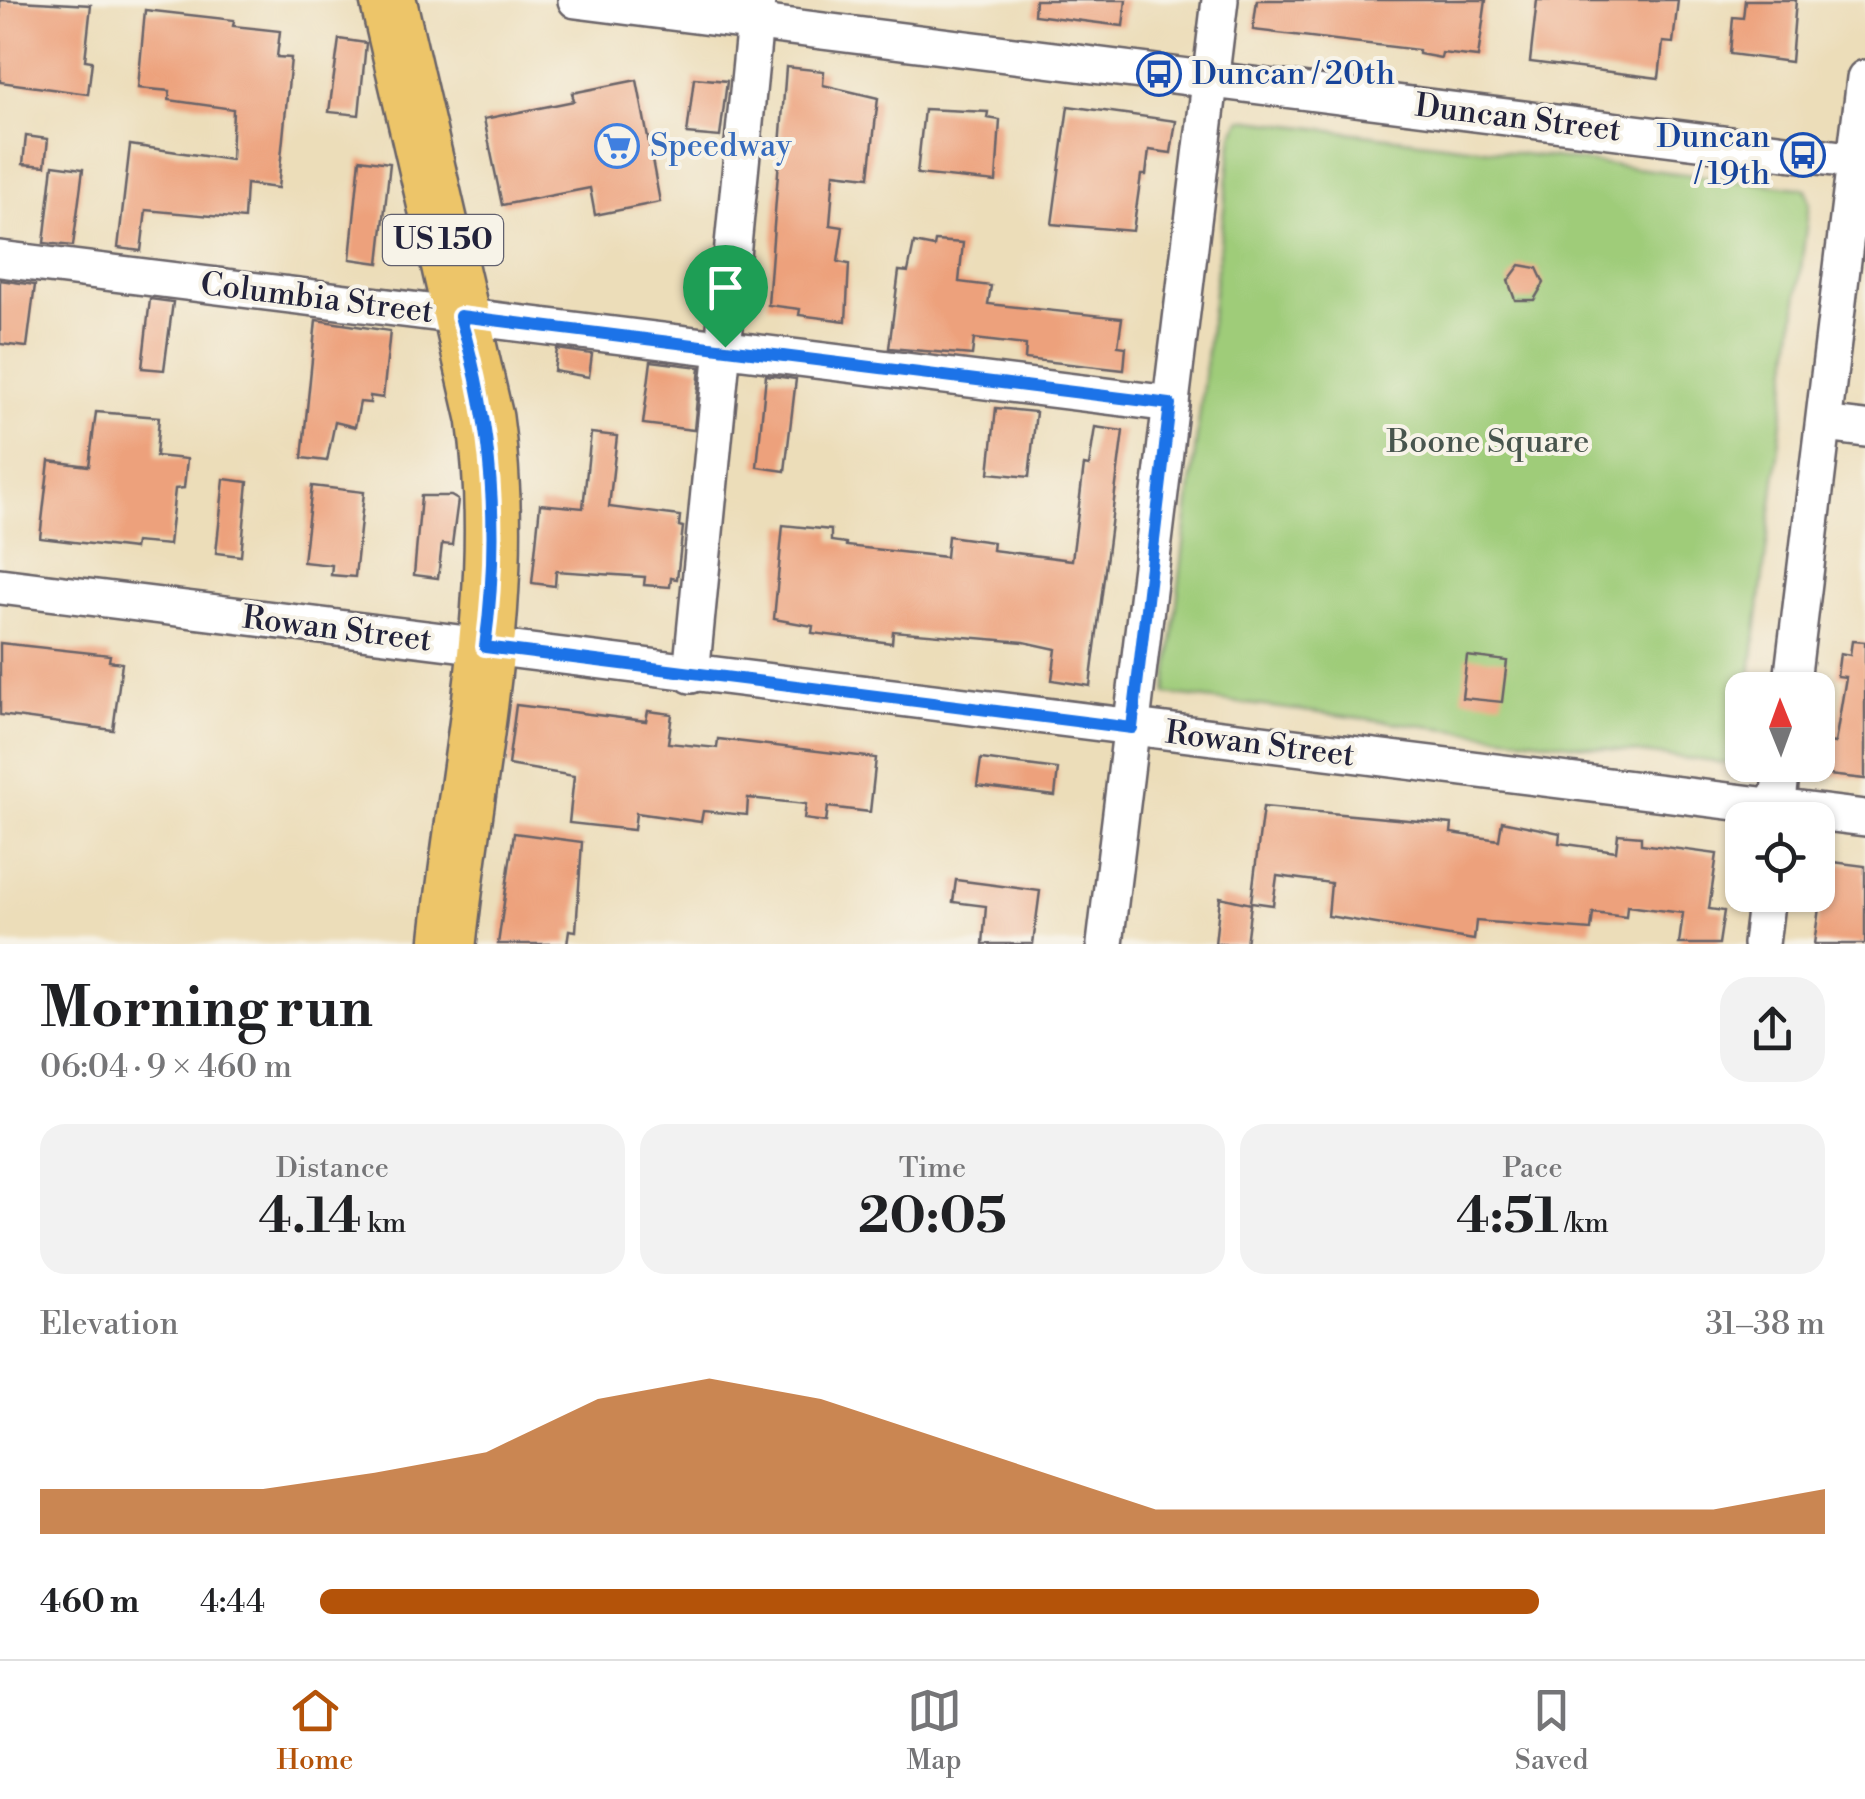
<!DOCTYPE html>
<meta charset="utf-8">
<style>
body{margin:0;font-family:"Libre Bodoni",serif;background:#f2f2f2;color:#202124;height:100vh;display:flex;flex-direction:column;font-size:38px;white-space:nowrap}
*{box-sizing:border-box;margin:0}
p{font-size:32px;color:#757577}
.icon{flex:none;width:55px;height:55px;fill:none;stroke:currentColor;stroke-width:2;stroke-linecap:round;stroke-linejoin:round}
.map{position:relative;height:944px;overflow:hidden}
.details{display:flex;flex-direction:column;background:#fff;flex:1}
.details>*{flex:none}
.needle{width:65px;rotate:359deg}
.tools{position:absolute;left:1725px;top:672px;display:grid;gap:20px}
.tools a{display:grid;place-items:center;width:110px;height:110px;border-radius:20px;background:#fff;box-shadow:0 2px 8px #0004;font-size:50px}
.pin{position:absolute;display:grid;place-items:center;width:85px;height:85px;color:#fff;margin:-102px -42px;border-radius:50% 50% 50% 0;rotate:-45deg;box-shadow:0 0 10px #0007}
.pin .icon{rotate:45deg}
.round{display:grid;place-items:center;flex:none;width:105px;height:105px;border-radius:30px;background:#f2f2f2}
.head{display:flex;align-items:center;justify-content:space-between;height:170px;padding:0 40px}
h1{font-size:55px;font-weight:800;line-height:75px}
.figures{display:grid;grid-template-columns:repeat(3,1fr);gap:15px;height:170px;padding:10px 40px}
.figures div{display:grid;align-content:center;border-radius:25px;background:#f2f2f2;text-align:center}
.figures b{font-size:50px;font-weight:800}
.figures small{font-size:28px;font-weight:400}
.figures p{font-size:28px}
.chart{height:280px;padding:20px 40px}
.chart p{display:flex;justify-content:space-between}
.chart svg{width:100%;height:180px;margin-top:10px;fill:#b45309;opacity:.7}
ul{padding:0 40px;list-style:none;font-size:32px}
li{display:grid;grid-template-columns:160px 120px 1fr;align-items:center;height:75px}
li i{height:25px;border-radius:12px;background:#b45309}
.menu{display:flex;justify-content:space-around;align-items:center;height:140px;border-top:2px solid #e0e0e0;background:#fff;font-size:28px;color:#757577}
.menu a{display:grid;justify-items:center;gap:5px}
.menu .current{color:#b45309}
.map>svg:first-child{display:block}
.green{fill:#9fcc79;stroke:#60775a;stroke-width:2.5}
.building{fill:#eda17b}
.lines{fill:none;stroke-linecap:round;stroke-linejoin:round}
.street-casing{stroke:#696367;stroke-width:40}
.primary-casing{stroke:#696367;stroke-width:60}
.street{stroke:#fff;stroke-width:35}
.primary{stroke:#edc569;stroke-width:55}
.route-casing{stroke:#fff;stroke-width:20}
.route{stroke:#1a73e8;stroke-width:12}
.labels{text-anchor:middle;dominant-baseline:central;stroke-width:8;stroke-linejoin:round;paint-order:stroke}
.shield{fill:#f7f3e8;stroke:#62616f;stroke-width:2.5}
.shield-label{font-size:30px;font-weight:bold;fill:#22223b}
.transit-label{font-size:32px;fill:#164399;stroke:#f7f3e8;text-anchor:start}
.street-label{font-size:32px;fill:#22223b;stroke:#f7f3e8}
.shop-label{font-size:32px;fill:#366cbe;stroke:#f7f3e8;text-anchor:start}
.park-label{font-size:32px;fill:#48554e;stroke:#f7f3e8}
</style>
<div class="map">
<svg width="1865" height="944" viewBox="0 0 1865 944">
<rect width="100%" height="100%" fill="#f7f3e8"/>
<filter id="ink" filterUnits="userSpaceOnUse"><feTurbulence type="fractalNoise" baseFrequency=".01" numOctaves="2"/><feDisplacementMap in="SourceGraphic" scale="20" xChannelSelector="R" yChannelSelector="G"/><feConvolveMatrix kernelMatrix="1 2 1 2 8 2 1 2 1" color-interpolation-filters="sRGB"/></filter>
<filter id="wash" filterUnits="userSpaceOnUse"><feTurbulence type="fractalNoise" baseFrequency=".0048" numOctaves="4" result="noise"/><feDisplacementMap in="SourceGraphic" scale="40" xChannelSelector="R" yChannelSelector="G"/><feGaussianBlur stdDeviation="2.25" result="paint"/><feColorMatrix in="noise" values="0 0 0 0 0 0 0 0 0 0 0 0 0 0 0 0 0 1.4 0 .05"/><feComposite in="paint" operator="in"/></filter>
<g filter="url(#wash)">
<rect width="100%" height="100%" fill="#ecddb9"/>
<path class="green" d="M1242 119 1806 189 1809 203 1749 690H1742L1739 765 1166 694 1233 134Z"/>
<g id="blocks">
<g class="building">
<path d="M0 0 91 5 85 60 92 61 88 94 0 82Z"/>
<path d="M1035 0H1126L1123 26 1034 15Z"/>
<path d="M1257 0H1486L1478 57 1442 53 1441 58 1419 54V50L1253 30Z"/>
<path d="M1537 0H1678L1673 43 1663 42 1659 78 1530 62Z"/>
<path d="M1745 0H1796L1791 62 1730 54 1733 17 1743 18Z"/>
<path d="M145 10 234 20 233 26 280 31 277 57 291 58 278 188 246 184 244 219 146 210 141 251 118 248 130 145 231 160 233 109 169 100 170 91 138 88Z"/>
<path d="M339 39 366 43 359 115 329 112Z"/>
<path d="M786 67 824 71 823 85 878 98 869 177 834 173 830 225 843 227 838 262 849 264 846 321 799 315 800 309 768 305Z"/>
<path d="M694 78 727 81 720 137 687 134Z"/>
<path d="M637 80 660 202 595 215 590 188 502 205 484 119 574 101 572 93Z"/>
<path d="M1068 106 1176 121 1171 153 1149 150 1146 175H1141L1133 231 1052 224Z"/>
<path d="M924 109 988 112 987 118 1000 120 996 182 917 174Z"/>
<path d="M26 136 48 139 45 166 23 164Z"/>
<path d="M360 159 390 163 379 263 350 259Z"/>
<path d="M53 165 83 169 73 246 44 243Z"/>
<path d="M935 241 963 243 959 282 991 286 988 304 1122 318 1118 346 1126 347 1124 370 1025 359 1026 345 974 339 972 355 889 348 899 271 908 272 914 243 934 247Z"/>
<path d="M1520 265 1537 268 1544 283 1534 300H1515L1508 281Z"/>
<path d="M0 280 35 285 27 347 0 344Z"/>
<path d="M150 299 173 302 164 370 142 368Z"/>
<path d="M316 320 390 331 383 398 370 396V403L360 402 355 427 335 422 327 461 302 458Z"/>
<path d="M557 349 592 354 589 377 554 371Z"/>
<path d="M651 361 700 367 694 430 643 424Z"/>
<path d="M766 375 796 379 785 471 757 467Z"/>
<path d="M996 408 1036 412 1029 477 989 473Z"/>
<path d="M96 412 159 417 156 456 187 459 184 488 175 489 169 545 135 542 134 549 40 538 49 461 89 466Z"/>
<path d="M1095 427 1123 431 1090 686 1052 680 1056 649 1024 642 893 631 892 643 812 633 813 626 774 619 783 525 831 530V541L846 543V546L946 557 948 536 993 542 992 550 1072 560 1084 465 1089 466Z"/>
<path d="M591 433 617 436 609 507 680 516 679 526 683 527 677 579 671 578 670 587 644 585 645 577 556 571 555 586 532 583 540 504 583 508Z"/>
<path d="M224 479 248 482 241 556 216 553Z"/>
<path d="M312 486 364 492 355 577 331 575 332 565 303 562Z"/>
<path d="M421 496H451L458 500 452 545 442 544 438 578 414 575Z"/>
<path d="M1852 641 1865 642V779L1819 774 1822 741 1835 743 1846 677 1837 676 1840 653 1850 655Z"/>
<path d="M0 643 110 655 109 661 122 663 113 730 0 715Z"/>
<path d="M1467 656 1507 661 1502 702 1462 698Z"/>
<path d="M516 705 646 721 648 711 672 714 668 743 717 748 718 739 876 758 870 812 828 807 826 822 804 819 806 804 748 798 747 815 703 811 701 822 636 813 634 830 569 823 574 776 508 765Z"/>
<path d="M981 759 1058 769 1055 796 977 786Z"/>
<path d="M1263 807 1452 824 1451 833 1499 840 1502 821 1560 833 1559 843 1616 851 1618 834 1641 836V844L1717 854 1709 909 1724 911 1719 944H1679L1683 913 1627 906 1626 917 1593 913 1591 930 1476 921 1474 940 1328 916 1331 883 1277 876 1273 905 1251 902Z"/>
<path d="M514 833 582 842 576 931 569 930 567 944H498Z"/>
<path d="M1833 862 1865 866V944H1814L1823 879 1831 880Z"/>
<path d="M956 880 1040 891 1033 944H983L986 906 953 902Z"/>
<path d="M1220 897 1251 904 1246 944H1215Z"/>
</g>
</g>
</g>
<g filter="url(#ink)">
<use href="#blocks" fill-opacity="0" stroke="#696367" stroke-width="2.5"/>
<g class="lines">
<g class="street-casing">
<g id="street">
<path d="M576 0 1865 162"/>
<path d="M0 259 1171 404"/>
<path d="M1824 424 1865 429"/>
<path d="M0 586 1865 818"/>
<path d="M691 675 757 0"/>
<path d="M1791 690 1865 78"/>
<path d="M1776 820 1782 765"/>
<path d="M1105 944 1220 0"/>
<path d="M1761 944 1767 895"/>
</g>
</g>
<g class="primary-casing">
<path id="primary" d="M388 0 485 418C510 593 466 769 448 944"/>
</g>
<use href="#street" class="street"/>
<use href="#primary" class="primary"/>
</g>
</g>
<g class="lines" filter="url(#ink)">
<g class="route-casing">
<path id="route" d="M460 316 1170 404 1132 728 485 647C500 533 493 428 460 316Z"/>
</g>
<use href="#route" class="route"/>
</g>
<defs>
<g id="bus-ring" transform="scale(2.25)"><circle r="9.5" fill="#f7f3e8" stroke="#1a4fb4" stroke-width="1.5"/><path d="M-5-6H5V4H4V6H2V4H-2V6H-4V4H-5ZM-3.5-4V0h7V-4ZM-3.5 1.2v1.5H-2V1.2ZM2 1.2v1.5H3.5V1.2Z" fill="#1a4fb4"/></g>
<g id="supermarket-ring" transform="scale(2.25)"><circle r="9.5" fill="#f7f3e8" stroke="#3f7fe0" stroke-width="1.5"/><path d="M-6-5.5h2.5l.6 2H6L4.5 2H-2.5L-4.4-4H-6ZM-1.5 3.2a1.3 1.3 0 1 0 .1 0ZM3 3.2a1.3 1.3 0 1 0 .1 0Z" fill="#3f7fe0"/></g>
</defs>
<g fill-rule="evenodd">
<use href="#bus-ring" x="1159" y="74"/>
<use href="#supermarket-ring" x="617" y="146"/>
<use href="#bus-ring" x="1803" y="155"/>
</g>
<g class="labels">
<rect class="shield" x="383" y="215" width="120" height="50" rx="8"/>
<g class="shield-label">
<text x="443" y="240">US 150</text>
</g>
<g class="transit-label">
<text x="1192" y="74">Duncan / 20th</text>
<text x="1770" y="137" text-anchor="end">Duncan<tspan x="1770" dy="37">/ 19th</tspan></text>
</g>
<g class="street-label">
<text transform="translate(1518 118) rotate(7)">Duncan Street</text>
<text transform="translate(317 298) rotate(7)">Columbia Street</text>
<text transform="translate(337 629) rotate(7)">Rowan Street</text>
<text transform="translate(1260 744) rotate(7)">Rowan Street</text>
</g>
<g class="shop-label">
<text x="650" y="146">Speedway</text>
</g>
<g class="park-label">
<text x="1488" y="442">Boone Square</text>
</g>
</g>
</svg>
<div class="tools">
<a><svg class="needle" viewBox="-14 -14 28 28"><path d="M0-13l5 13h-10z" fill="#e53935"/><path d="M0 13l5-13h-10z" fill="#757577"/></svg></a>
<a><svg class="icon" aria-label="locate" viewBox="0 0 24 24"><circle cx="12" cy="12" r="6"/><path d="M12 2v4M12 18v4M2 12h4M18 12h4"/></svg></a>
</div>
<div class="pin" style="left:725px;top:347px;background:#1e9e55"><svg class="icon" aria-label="arrive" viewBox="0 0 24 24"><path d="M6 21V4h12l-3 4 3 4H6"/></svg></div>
</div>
<section class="details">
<div class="head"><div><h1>Morning run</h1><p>06:04 · 9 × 460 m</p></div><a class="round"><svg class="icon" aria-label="share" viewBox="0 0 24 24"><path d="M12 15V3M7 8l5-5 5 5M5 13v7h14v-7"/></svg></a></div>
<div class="figures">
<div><p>Distance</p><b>4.14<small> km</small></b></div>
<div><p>Time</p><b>20:05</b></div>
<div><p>Pace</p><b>4:51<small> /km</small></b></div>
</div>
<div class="chart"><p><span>Elevation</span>31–38 m</p>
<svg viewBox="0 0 160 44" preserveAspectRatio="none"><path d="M0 44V33L10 33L20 33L30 29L40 24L50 11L60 6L70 11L80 20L90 29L100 38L110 38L120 38L130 38L140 38L150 38L160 33V44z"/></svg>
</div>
<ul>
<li><b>460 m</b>4:44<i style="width:81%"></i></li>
</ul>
</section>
<nav class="menu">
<a class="current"><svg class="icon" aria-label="home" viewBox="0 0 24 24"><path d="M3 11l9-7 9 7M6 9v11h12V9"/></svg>Home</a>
<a><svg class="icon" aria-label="map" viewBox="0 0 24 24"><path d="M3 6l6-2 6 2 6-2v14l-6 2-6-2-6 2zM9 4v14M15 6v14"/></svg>Map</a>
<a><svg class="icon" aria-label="saved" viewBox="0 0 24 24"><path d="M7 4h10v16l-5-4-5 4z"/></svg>Saved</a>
</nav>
